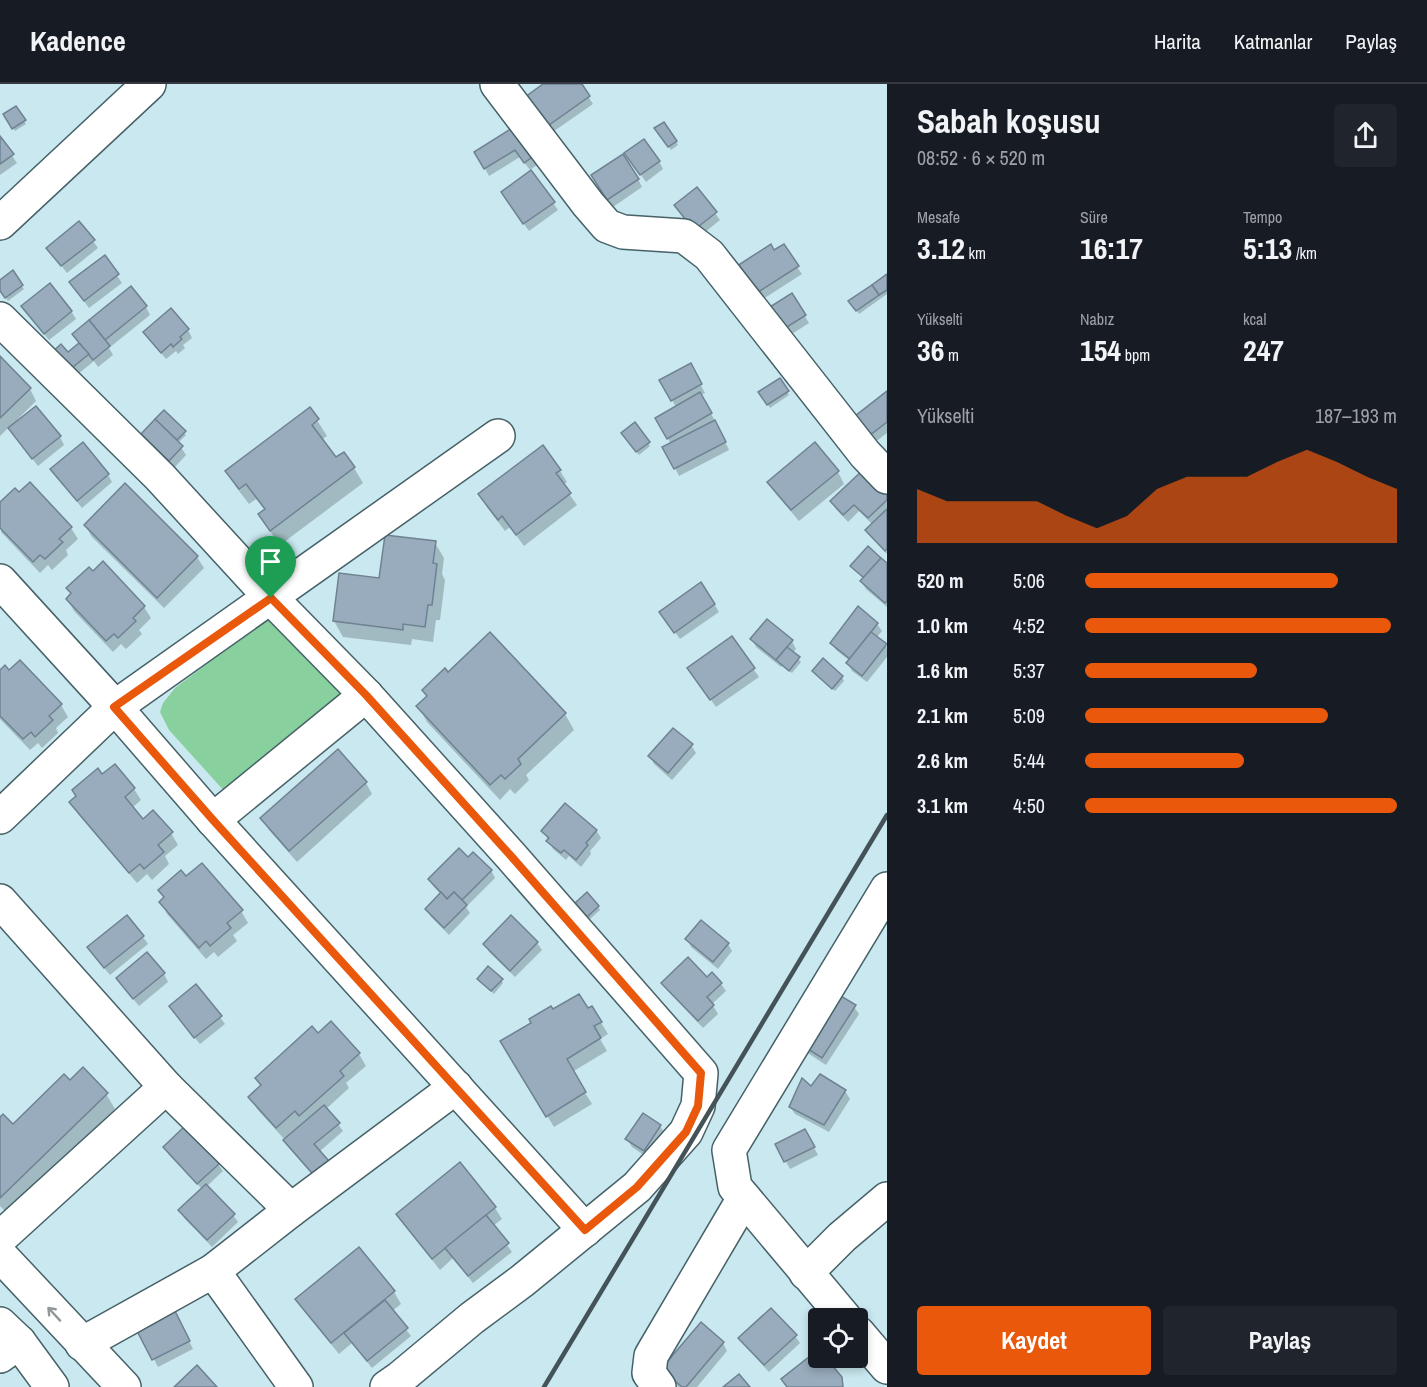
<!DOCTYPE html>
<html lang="tr">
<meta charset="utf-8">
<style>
body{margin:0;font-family:"Archivo Narrow",sans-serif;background:#20242c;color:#f1f3f6;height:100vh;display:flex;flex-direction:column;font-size:22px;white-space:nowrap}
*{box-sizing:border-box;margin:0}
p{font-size:20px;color:#9ea1a6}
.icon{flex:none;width:33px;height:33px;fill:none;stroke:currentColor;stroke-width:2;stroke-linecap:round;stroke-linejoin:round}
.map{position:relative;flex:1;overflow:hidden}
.panel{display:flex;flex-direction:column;background:#171b24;width:540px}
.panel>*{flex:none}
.controls{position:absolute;left:808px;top:1224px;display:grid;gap:12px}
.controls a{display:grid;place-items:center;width:60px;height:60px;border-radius:6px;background:#171b24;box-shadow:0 3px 9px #0003;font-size:30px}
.pin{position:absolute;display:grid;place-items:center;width:51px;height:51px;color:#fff;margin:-62px -26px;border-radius:50% 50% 50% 0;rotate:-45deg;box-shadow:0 0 6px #0007}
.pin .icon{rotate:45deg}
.round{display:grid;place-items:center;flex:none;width:63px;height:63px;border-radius:6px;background:#20242c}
.head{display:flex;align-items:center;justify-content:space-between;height:102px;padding:0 30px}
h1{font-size:33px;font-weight:800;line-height:45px}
.stats{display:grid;grid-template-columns:repeat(3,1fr);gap:9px;height:102px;padding:6px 30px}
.stats div{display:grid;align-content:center}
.stats b{font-size:30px;font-weight:800}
.stats small{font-size:16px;font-weight:400}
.stats p{font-size:16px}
.chart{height:168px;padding:12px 30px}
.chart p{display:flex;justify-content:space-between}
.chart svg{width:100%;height:108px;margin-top:6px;fill:#ea580c;opacity:.7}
.action{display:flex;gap:12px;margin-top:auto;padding:12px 30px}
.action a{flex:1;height:69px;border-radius:6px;background:#ea580c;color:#fff;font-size:24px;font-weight:800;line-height:69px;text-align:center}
.action a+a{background:#20242c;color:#f1f3f6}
ul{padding:0 30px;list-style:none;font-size:20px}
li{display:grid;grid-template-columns:96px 72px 1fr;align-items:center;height:45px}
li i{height:15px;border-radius:8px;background:#ea580c}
header{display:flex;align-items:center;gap:36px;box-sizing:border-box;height:84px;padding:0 30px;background:#171b24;border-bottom:2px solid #363941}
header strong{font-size:28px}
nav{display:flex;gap:33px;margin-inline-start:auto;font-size:21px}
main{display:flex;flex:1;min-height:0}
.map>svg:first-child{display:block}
.green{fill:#88d09d}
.shadow{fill:#0003}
.building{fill:#98acbd;stroke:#6e8292;stroke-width:1.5}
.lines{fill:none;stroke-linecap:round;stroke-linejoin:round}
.minor-casing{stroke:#466167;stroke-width:36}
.major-casing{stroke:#466167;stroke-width:36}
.minor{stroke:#fff;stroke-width:33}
.major{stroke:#fff;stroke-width:33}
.rail{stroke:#445357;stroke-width:4.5}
.oneway{stroke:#92989a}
.route-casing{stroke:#fff;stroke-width:12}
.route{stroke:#ea580c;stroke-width:8}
</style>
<header>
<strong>Kadence</strong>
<nav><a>Harita</a><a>Katmanlar</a><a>Paylaş</a></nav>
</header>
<main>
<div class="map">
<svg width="887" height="1303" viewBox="0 0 887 1303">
<rect width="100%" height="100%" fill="#cae8f0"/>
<path class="green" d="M271 534 338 599 342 612 226 709 169 646 160 628 163 619 175 604 257 542Z"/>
<g class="shadow">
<path d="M546 0H580L593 20 547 52Z"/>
<path d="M16 24 26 40 15 47 5 31Z"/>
<path d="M516 43 541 78 530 86 520 73 489 92 476 68Z"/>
<path d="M658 48 676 57 678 61 671 66Z"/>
<path d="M0 54 17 79 0 91Z"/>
<path d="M631 77H659L663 85 646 98Z"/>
<path d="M638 95 642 103 613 123 597 99Z"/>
<path d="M507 116 553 119 558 126 529 147Z"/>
<path d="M676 122 715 129 720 136 699 153Z"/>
<path d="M93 157 98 164 67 189 48 165Z"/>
<path d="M774 168 797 183 802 190 760 217 739 183Z"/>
<path d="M104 173 122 199 89 224 76 206Z"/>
<path d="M12 189 24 205 8 217 0 205V198Z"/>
<path d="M887 192V210L859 230 850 217Z"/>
<path d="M792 211 809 239 781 257Z"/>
<path d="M146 223 150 231 109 264 113 271 98 283 94 277 72 295 68 270 80 260 74 250Z"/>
<path d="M71 227 76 235 49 256 28 230Z"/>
<path d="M188 246 192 254 183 261 185 264 178 270 176 267 166 275 150 256Z"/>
<path d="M0 274 30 305 36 317 12 341 13 342 36 324 60 353 64 361 38 382 15 352 9 343 0 352Z"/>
<path d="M690 281 705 309 701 311 715 337 729 366 679 392 675 384 671 360 657 334 676 323 661 297Z"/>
<path d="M780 296 789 311 770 324 760 309Z"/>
<path d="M887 309V349L870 362 856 344Z"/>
<path d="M310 325 327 352 321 356 336 376 354 384 363 399 280 461 269 446 260 430 265 426 256 415 249 420 236 403 227 388Z"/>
<path d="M164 328 186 351 178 359 186 371 174 384 147 358 143 350Z"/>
<path d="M625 353 648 359 650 362 639 371Z"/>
<path d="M542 363 560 387 567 398 563 401 577 421 524 462 510 443 505 447 486 422 480 410Z"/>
<path d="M52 385 108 391 112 398 82 424 57 393Z"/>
<path d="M838 388 844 400 799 437 776 410 769 398Z"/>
<path d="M887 411V470L872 454 867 447 873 441 859 427 848 438 836 425 832 418Z"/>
<path d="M0 420 71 444 78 455 66 466 68 471 52 486 48 481 40 489 1 448Z"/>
<path d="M85 441 197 473 204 484 164 524 92 453Z"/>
<path d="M435 459 444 474 442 490 445 496 440 536H436L433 558 412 555 411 561 343 553 334 537 381 495Z"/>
<path d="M887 481V523L866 505 862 498 865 495 854 485Z"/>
<path d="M68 504 144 523 151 534 139 546 142 550 126 565 121 560 113 568 74 527 67 515 72 511Z"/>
<path d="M714 520 719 528 680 555 666 536Z"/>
<path d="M877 540 882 547 876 554 885 561 887 564V573L867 598 852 587 848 580 850 577 836 566 832 559Z"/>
<path d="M490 550 565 630 574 646 526 691 529 696 515 710 510 705 500 716 427 638 418 622 447 590Z"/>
<path d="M732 554 759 593 716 623 694 592Z"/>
<path d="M752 555 792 557 796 565 793 569 801 578 792 589 782 582 781 583 756 563Z"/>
<path d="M813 587 842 593 844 597 835 607Z"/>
<path d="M0 588 61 621 68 633 56 644 58 649 42 664 38 659 30 666 0 635Z"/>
<path d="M691 661 696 669 672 696 654 680 650 672Z"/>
<path d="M102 692 134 705 141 716 132 724 143 737 171 749 178 761 165 772 169 780 152 796 147 790 137 799 78 730 71 718Z"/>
<path d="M366 699 372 710 297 778 269 746 262 734Z"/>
<path d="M596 746 601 754 590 767 591 770 581 783 569 772 566 776 553 765 543 747Z"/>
<path d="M468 775 491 786 495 794 466 823 470 829 449 851 431 833 427 825 441 810 434 803 429 796Z"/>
<path d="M186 794 241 827 248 839 233 851 237 857 218 873 214 868 206 875 167 830 161 818 165 815 160 806Z"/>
<path d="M598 822 600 826 590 835 579 823Z"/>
<path d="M127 833 143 853 148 860 110 891 93 871 89 864Z"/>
<path d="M687 855 728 860 732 867 718 885 691 863Z"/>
<path d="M537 859 542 866 515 893 489 868 485 860Z"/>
<path d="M164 890 168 898 139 922 122 901Z"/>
<path d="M707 895 721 900 726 907 712 920 718 930 703 944 668 907 663 899Z"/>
<path d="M501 896 503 899 494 910 481 898Z"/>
<path d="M854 923 859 930 826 981 806 968Z"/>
<path d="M592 924 608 950 600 955 607 967 572 988 592 1020 554 1043 502 958 553 927 587 926Z"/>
<path d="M175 930 220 933 225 940 200 960Z"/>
<path d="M331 939 359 970 366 982 346 999 349 1004 326 1025 338 1040 343 1047 319 1068 324 1104 289 1064 285 1056 257 1025 250 1013 262 1003 257 994 317 951Z"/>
<path d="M820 992 845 1007 850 1015 829 1048 795 1030 790 1023 811 1004Z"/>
<path d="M70 999 106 1010 115 1025 8 1130 0 1122V1035L13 1042Z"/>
<path d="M660 1042 665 1050 648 1074 632 1063 627 1055Z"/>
<path d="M809 1054 818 1071 790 1085 777 1061Z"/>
<path d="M165 1063 218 1080 223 1087 206 1103 233 1131 238 1138 212 1163 184 1134 180 1126 202 1105 169 1071Z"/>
<path d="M495 1124 502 1135 493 1142 512 1168 473 1199 453 1174 440 1186 405 1142 398 1131Z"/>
<path d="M359 1165 394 1208 401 1220 392 1227 411 1252 372 1284 352 1259 339 1270 304 1227 297 1215Z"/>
<path d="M177 1233 193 1265 158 1283 137 1243Z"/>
<path d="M701 1241 723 1259 727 1267 697 1303H679L667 1293Z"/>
<path d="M795 1252 800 1259 769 1288 745 1262 740 1255Z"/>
</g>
<g class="building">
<path d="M543 0H582L590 12 542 46 521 16Z"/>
<path d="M16 22 26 36 12 45 3 30Z"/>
<path d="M664 38 677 57 668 63 654 44Z"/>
<path d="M517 41 538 69 524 79 515 66 484 85 474 68Z"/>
<path d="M0 52 14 70 0 80Z"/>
<path d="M644 55 660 77 640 91 624 69Z"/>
<path d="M623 70 639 95 607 116 591 91Z"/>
<path d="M531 86 555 118 523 140 501 108Z"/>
<path d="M697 103 717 128 694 146 674 121Z"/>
<path d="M79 137 95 156 61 182 46 164Z"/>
<path d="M771 160 774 166 784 160 799 182 755 210 737 182Z"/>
<path d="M105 171 119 190 84 217 69 198Z"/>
<path d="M13 186 23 201 5 214 0 207V196Z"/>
<path d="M887 190V206L879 211 872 201Z"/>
<path d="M50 199 72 227 44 250 21 222Z"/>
<path d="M872 201 879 211 856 227 848 217Z"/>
<path d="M131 202 147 222 105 256 89 236Z"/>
<path d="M792 209 806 231 776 250 762 228Z"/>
<path d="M171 224 189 245 180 253 182 255 173 263 171 260 161 269 143 248Z"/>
<path d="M89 236 110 262 93 276 72 250Z"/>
<path d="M79 259 89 270 67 288 51 269 61 260 68 268Z"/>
<path d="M0 272 31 304 0 334Z"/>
<path d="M691 279 702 300 671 317 659 296Z"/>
<path d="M780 294 789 307 767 321 758 308Z"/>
<path d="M887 307V338L865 355 850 336Z"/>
<path d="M700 308 712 329 667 355 655 334Z"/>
<path d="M36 322 61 352 32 375 8 344Z"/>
<path d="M310 323 319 335 312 341 336 373 344 368 355 383 270 447 258 430 265 425 246 400 239 405 225 387Z"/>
<path d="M164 326 186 347 177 356 155 335Z"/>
<path d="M155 335 183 362 169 377 141 350Z"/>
<path d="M715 336 726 358 674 385 662 363Z"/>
<path d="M635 338 650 358 636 368 621 349Z"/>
<path d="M83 358 109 390 77 417 50 385Z"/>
<path d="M815 358 839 387 791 426 767 398Z"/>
<path d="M543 361 561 386 556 389 571 409 516 451 502 432 498 436 478 410Z"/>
<path d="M864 385 887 409V416L868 434 854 421 843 431 830 417Z"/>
<path d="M30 398 72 443 59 455 63 458 45 475 40 471 33 478 0 444V418L15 404 19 408Z"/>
<path d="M125 399 198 472 157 514 84 441Z"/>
<path d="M887 425V465L885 467 865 446Z"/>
<path d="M385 451 436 457 433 479 437 480 432 521H428L425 543 403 540V546L333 537 339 489 379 494Z"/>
<path d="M868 462 881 474 864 494 850 482Z"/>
<path d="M881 474 887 479V517L885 519 860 497Z"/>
<path d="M103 477 145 522 133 534 136 537 118 554 114 550 106 557 66 515 71 509 66 504 89 483 93 487Z"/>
<path d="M701 498 715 520 674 549 659 528Z"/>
<path d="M858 522 878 539 850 575 830 559Z"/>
<path d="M767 535 793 556 776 576 750 555Z"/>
<path d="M490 548 566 629 518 675 521 680 505 695 501 691 490 701 416 622 427 612 422 606 445 584 448 588Z"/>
<path d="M871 548 887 560 862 592 846 579Z"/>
<path d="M732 552 755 584 710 616 687 584Z"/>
<path d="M787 563 800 573 789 587 776 576Z"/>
<path d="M823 574 843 592 832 605 812 587Z"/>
<path d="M20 576 62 620 49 632 53 636 35 653 31 648 23 655 0 632V586L5 581 9 586Z"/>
<path d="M673 644 693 660 668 689 648 672Z"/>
<path d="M338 665 367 698 289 767 260 734Z"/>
<path d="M115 680 135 704 125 713 143 735 153 726 173 748 158 761 164 768 144 785 140 780 129 789 69 718 76 712 72 706 98 684 102 690Z"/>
<path d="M565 719 597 746 586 759 588 761 576 776 564 766 561 769 546 757 549 754 541 747Z"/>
<path d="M459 764 468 773 473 768 492 786 462 816 454 808 447 815 428 795Z"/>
<path d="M202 779 243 826 227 839 231 844 210 862 206 857 199 864 159 818 164 813 158 806 181 786 186 792Z"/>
<path d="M441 808 447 815 454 808 467 821 444 844 425 825Z"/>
<path d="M587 808 599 822 587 833 575 819Z"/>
<path d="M127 831 144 852 104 884 87 863Z"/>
<path d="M511 831 538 858 510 887 483 860Z"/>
<path d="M701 836 729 859 713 878 685 855Z"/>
<path d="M147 868 165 889 133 915 116 894Z"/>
<path d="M688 873 707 893 712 888 722 899 707 913 714 921 698 937 661 899Z"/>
<path d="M488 882 503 895 491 907 477 895Z"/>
<path d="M196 900 222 932 194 954 169 922Z"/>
<path d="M834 908 856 921 822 974 800 960Z"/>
<path d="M579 910 588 924 592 922 602 938 594 942 601 954 567 975 586 1008 546 1033 500 957 531 939 529 935 551 922 553 925Z"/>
<path d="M331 937 360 969 340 987 344 992 299 1032 295 1027 276 1044 248 1013 261 1001 255 994 312 942 318 949Z"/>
<path d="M83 983 108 1009 0 1114V1033L3 1030 13 1040 64 990 70 996Z"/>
<path d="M820 990 846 1006 824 1041 789 1023 802 994 811 1002Z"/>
<path d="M324 1021 340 1039 314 1060 335 1084 319 1097 283 1056Z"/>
<path d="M643 1029 661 1041 644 1067 625 1055Z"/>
<path d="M185 1042 220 1079 197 1100 163 1063Z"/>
<path d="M805 1045 815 1063 784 1078 775 1060Z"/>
<path d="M460 1078 496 1123 432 1175 396 1130Z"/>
<path d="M206 1100 235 1130 207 1156 178 1126Z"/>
<path d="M486 1131 509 1159 468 1192 445 1164Z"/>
<path d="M359 1163 395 1207 331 1259 295 1215Z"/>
<path d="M385 1216 408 1244 367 1277 344 1249Z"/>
<path d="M173 1223 190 1257 152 1276 135 1243Z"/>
<path d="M771 1224 797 1251 764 1281 738 1254Z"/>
<path d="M701 1238 724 1258 686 1303H682L661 1285Z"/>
<path d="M819 1265V1274H826L842 1293 843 1303H787L781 1295Z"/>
<path d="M197 1281 217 1303H174Z"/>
<path d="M739 1290 750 1303H723Z"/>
</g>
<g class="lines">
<g class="minor-casing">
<g id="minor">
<path d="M497 0 588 120 607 142 623 148 684 152 709 171 865 370 887 393"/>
<path d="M0 139 149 0"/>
<path d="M0 235 160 393 271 514 366 611 511 772 701 989 698 1022 686 1048 637 1103 522 1197 472 1234 400 1294 387 1303"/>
<path d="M0 497 115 623 213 736 585 1146"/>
<path d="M0 733 115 623 498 352"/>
<path d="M213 736 366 611"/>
<path d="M0 817 166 1003 291 1126 213 1187 296 1303"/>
<path d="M291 1126 456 1003"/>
<path d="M0 1154 166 1003"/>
<path d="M806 1189 842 1153 887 1115"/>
<path d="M845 1234 735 1103 729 1066 887 805"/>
<path d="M858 1249 887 1283"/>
<path d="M82 1260 213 1187"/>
<path d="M0 1272 19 1258"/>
<path d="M659 1303 649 1289 651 1272 744 1114"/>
</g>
</g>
<g class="major-casing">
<g id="major">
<path d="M0 1171 124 1303"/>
<path d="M0 1240 19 1258 52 1303"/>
</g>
</g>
<use href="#minor" class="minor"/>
<use href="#major" class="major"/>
<path class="rail" d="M544 1303 887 731"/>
</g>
<defs><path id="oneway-shaft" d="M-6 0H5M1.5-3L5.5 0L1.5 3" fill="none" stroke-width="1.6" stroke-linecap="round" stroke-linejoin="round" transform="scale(1.5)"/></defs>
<use class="oneway" href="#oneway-shaft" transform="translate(54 1230) rotate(-133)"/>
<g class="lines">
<g class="route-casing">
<path id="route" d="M271 514 366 611 511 772 701 989 698 1022 686 1048 637 1103 585 1146 213 736 114 623Z"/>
</g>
<use href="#route" class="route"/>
</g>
</svg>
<div class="controls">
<a><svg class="icon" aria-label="locate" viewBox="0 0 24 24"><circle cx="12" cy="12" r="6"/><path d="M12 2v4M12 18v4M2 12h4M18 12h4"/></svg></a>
</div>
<div class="pin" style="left:271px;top:514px;background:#1e9e55"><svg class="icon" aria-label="arrive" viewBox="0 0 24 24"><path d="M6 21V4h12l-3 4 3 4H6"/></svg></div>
</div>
<section class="panel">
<div class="head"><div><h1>Sabah koşusu</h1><p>08:52 · 6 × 520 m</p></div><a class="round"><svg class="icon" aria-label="share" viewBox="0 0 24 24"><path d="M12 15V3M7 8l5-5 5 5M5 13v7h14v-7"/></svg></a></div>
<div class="stats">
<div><p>Mesafe</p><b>3.12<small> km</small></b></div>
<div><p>Süre</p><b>16:17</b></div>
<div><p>Tempo</p><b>5:13<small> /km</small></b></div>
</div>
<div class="stats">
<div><p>Yükselti</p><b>36<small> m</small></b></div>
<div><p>Nabız</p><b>154<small> bpm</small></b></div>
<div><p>kcal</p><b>247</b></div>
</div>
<div class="chart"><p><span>Yükselti</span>187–193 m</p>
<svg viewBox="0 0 160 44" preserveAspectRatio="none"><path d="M0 44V22L10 27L20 27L30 27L40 27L50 33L60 38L70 33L80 22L90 17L100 17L110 17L120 11L130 6L140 11L150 17L160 22V44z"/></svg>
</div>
<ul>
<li><b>520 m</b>5:06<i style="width:81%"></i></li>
<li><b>1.0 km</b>4:52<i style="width:98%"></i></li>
<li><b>1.6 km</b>5:37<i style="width:55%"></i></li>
<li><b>2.1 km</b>5:09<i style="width:78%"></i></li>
<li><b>2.6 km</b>5:44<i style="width:51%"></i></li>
<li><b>3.1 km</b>4:50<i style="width:100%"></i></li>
</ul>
<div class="action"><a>Kaydet</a><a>Paylaş</a></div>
</section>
</main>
